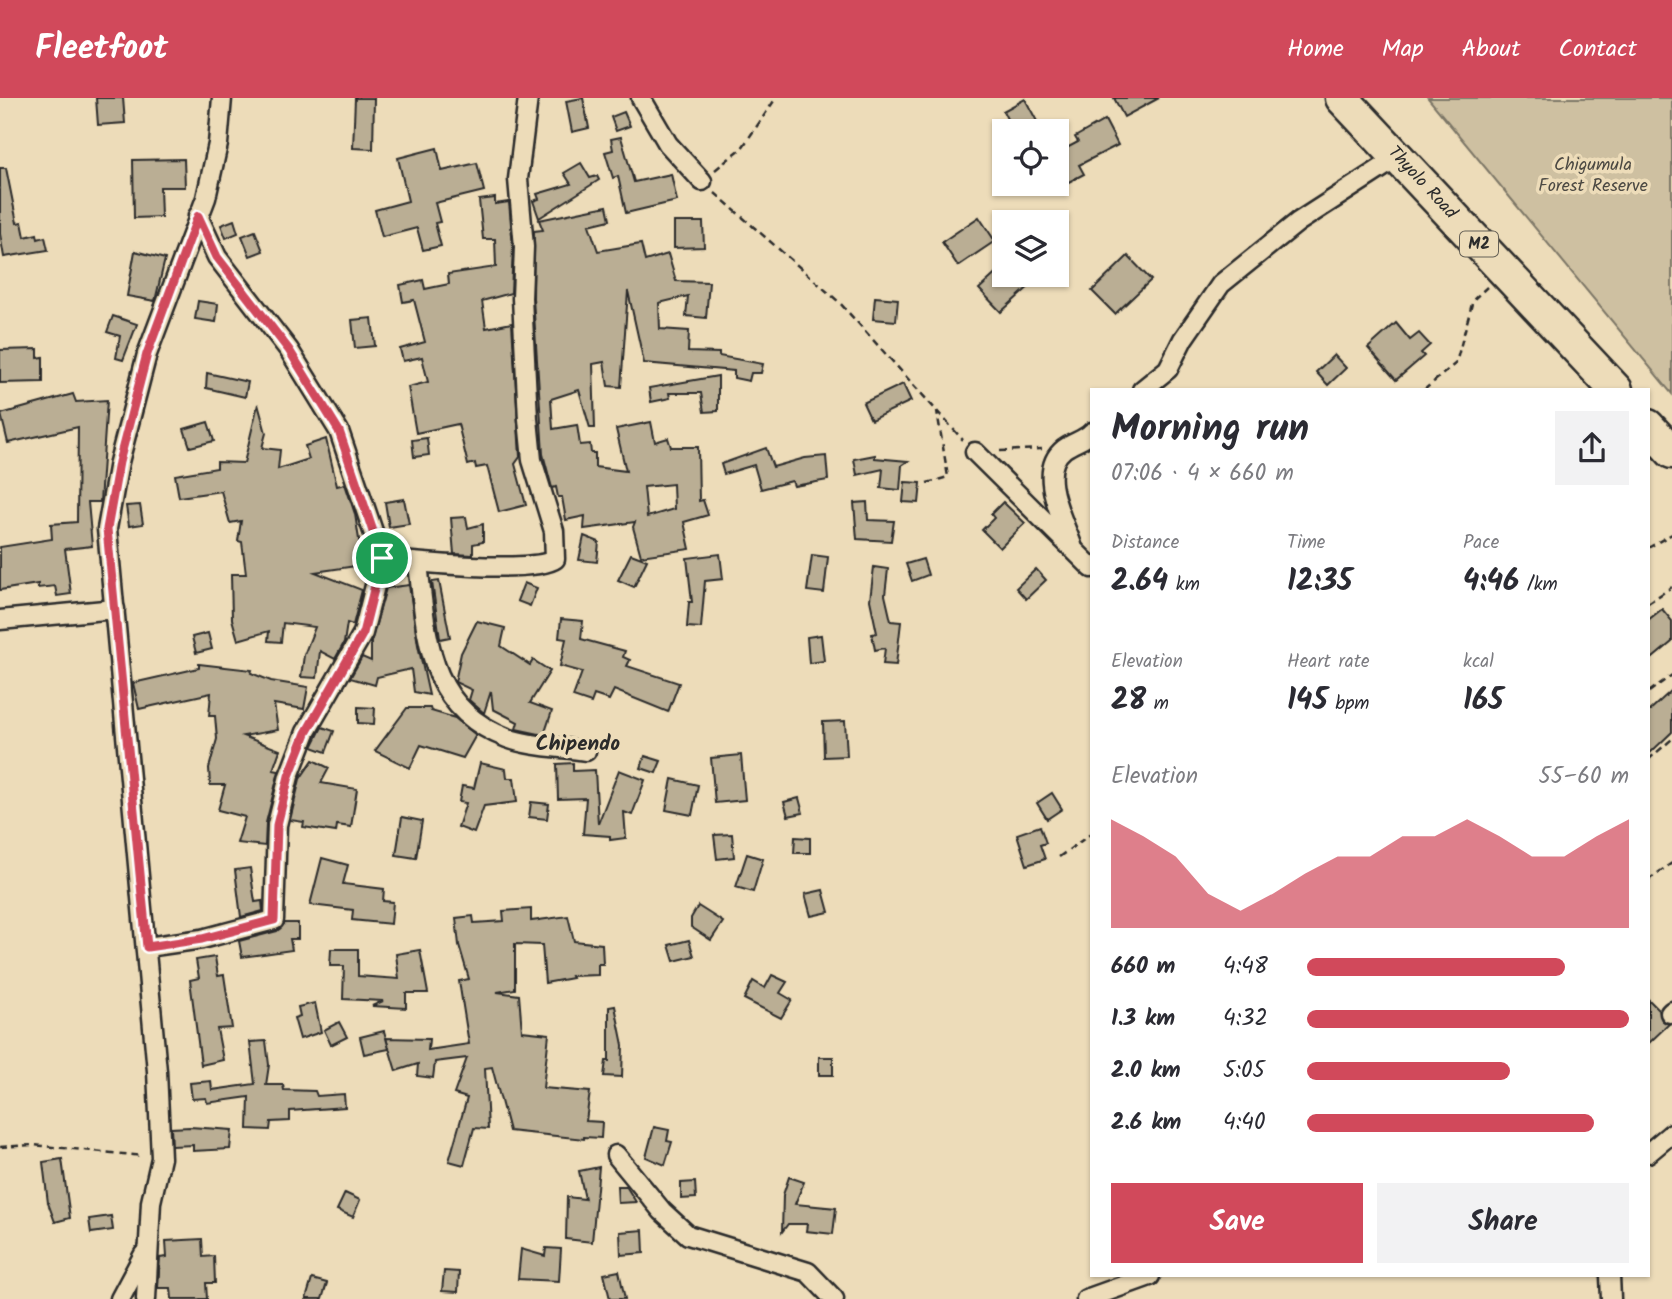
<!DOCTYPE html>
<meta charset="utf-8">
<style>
body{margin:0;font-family:Kalam,sans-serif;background:#f2f2f3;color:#2b2b33;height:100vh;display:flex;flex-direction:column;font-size:26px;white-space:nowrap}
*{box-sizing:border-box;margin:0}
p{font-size:23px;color:#7c7c81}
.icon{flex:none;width:38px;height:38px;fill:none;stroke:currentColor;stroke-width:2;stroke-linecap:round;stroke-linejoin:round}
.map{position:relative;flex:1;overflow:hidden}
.details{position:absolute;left:1090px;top:290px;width:560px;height:889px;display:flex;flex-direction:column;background:#fff;border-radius:0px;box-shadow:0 2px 5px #0004}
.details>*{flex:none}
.controls{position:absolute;left:992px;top:21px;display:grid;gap:14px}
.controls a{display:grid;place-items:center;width:77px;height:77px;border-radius:0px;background:#fff;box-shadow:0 2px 5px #0004;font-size:35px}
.pin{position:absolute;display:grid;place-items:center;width:60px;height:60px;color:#fff;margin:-30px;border:4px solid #fff;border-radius:50%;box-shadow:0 2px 7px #0007}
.round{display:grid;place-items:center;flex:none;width:74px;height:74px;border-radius:0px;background:#f2f2f3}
.head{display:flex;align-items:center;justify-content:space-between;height:119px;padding:0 21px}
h1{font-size:38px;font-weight:800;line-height:52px}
.figures{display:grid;grid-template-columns:repeat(3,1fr);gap:10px;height:119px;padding:7px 21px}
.figures div{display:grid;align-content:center}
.figures b{font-size:30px;font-weight:800}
.figures small{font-size:19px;font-weight:400}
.figures p{font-size:19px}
.chart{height:196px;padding:14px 21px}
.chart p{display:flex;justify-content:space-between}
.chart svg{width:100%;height:126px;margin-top:7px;fill:#d1495b;opacity:.7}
.cta{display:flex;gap:14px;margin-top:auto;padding:14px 21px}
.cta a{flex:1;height:80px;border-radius:0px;background:#d1495b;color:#fff;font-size:28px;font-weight:800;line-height:80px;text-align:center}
.cta a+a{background:#f2f2f3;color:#2b2b33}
ul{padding:0 21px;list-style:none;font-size:23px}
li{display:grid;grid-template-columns:112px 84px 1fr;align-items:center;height:52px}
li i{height:18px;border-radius:9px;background:#d1495b}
header{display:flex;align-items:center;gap:42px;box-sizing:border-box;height:98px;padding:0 35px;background:#d1495b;color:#fff}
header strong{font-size:33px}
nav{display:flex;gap:38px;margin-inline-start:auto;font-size:24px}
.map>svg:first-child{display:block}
.green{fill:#cec0a1;stroke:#7c7666;stroke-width:2}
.building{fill:#baae94;stroke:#2b2b2b;stroke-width:2;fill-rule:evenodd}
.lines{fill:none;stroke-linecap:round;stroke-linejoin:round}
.street-casing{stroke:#2b2b2b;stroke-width:23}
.highway-casing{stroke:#2b2b2b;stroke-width:37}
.path{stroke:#2b2b2b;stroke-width:2.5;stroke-dasharray:7 5;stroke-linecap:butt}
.street{stroke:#eddcb9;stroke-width:18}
.highway{stroke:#eddcb9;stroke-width:32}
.route-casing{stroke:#fff;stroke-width:14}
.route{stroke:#d1495b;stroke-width:9}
.labels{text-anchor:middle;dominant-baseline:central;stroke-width:7;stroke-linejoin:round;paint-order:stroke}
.shield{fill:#eddcb9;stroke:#656056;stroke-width:2}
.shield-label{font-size:16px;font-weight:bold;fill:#2b2b2b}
.park-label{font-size:18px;fill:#4c4943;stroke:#eddcb9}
.street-label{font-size:18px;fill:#2b2b2b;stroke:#eddcb9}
.quarter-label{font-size:21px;font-weight:bold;fill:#2b2b2b;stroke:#eddcb9}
</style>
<header>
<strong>Fleetfoot</strong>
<nav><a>Home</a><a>Map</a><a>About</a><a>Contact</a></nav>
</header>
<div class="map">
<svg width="1672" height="1201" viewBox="0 0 1672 1201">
<rect width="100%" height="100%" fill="#eddcb9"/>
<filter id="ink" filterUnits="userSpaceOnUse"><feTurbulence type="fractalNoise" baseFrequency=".0143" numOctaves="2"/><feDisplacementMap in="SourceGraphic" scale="14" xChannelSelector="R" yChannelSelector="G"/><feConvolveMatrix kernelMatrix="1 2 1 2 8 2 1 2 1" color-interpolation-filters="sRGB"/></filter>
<g filter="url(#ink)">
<path class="green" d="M1428 0H1672V296Z"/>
<g class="building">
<path d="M96 0H123L125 25 98 27Z"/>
<path d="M355 0H374L373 51 353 50Z"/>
<path d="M583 0 589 30 572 34 566 3Z"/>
<path d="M1114 0H1159L1124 19Z"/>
<path d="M1025 1 1039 27 1027 33H1013L1003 13Z"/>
<path d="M624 14 630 28 616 33 611 19Z"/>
<path d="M1105 22 1118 47 1079 67 1084 76 1057 90V55L1078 44 1075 39Z"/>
<path d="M621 39 634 84 671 76 677 103 626 115 618 78 613 80 605 54 613 52 611 41Z"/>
<path d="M437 50 442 73 477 65 484 93 435 105 440 124 435 125 441 148 423 152 417 130 382 139 375 112 408 103 398 60Z"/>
<path d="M184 61 185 89H160L161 119 134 120 133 62Z"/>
<path d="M581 65 590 80 597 78 599 82 539 120 533 103 539 101 537 96 571 86 564 75Z"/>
<path d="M0 70H6L17 125 22 124 25 139 37 136 38 141 45 139 48 152 4 159 0 136Z"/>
<path d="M495 100V106L509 104 513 149 511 195 482 203 486 230 512 225 520 359 515 366 526 407 499 414 487 368 476 370 475 365 468 367 458 326 416 335 408 289 428 284 422 259 403 263 400 251 425 244 414 202 403 204 400 187 423 182 425 191 449 186 448 176 496 169 495 141H483L479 102Z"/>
<path d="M607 108 610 122 589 127 598 153 641 146 645 163 668 156 676 183 709 184 706 220 686 218 688 198 659 205 660 231 689 233 688 254 719 255V258L763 266 761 275H751L749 283 734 280V273L644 265 628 193 621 289 608 288 604 264 593 266 595 330H590L579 292 551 301 553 331 577 327 580 347 590 346 591 355H595V369L626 373 616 331 651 324 655 344 668 340 671 349H698L699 403 703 402 708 417 684 424 690 451 641 458 633 429 635 424 584 431 585 418 566 422 562 399H558L556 389 552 390 543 356 533 200 534 133 543 132 539 122ZM673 386 674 411 647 419 644 389Z"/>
<path d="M979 119 995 143 958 168 942 144Z"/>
<path d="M234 122 238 135 226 140 221 127Z"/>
<path d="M674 124H703L704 149 674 150Z"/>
<path d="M255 133 263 153 250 158 242 138Z"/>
<path d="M135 153 165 161 155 203 127 198Z"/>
<path d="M1128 158 1151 182 1115 216 1092 193Z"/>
<path d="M1004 168V177H1042L1001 214 979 191Z"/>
<path d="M875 199 898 201 896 223 873 221Z"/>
<path d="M198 203 218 206 216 224 195 221Z"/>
<path d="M113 218 137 226 123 262 116 260 120 238 107 234Z"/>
<path d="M372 220 375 248 355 250 352 222Z"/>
<path d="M1396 225 1410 242 1419 235 1430 247 1421 255 1424 258 1396 282 1368 250Z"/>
<path d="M38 251V260L43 259V284L0 285V252Z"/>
<path d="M1334 257 1346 270 1328 287 1316 274Z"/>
<path d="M207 275 248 284 245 299 206 290Z"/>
<path d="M718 278V313L704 314 701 295H669L670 300 651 304 649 290Z"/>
<path d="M903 286 911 303 871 322 863 305Z"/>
<path d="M73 296 76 304 107 302 100 404H88L92 448 65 451 71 496 57 498 55 488 38 490V486L0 492V449L52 441 51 426 77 424 78 329 8 345 1 316Z"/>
<path d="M258 306 266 335 262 350 280 352 278 371 309 361 305 348 326 341 337 388 345 386 355 416 363 467 315 474 362 492 353 527 347 525 344 545 335 561 320 553 317 580 301 579 304 557 315 529 283 525 281 544 268 543 269 533 238 542 232 521 231 476H246L242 444 238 443 241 423 230 425 221 393 179 399 175 377 217 370V364L244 365Z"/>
<path d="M208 324 214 343 190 349 184 331Z"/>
<path d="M427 340 429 357 414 359 412 342Z"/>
<path d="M766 350 773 369 805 360 826 358 828 382 794 388 792 383 761 391 754 367 724 376 721 366Z"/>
<path d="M875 357V360L908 363 902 367 900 392 881 390 883 371 857 377 854 361Z"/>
<path d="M905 384 921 385 919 405 903 404Z"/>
<path d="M404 401 409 426 389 429 385 404Z"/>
<path d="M867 404 868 422 894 423 891 443 857 441 854 405Z"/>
<path d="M1003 404 1025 425 1000 450 982 432 994 420 991 416Z"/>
<path d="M140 407 143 426 129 428 126 408Z"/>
<path d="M466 419 468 430 483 426V444L473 446V457L454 456 451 420Z"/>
<path d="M584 438 599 444 597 464 579 462Z"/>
<path d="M631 456 647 462 634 489 618 482Z"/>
<path d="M720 456 723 481 705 483 701 530 687 529 689 504H692L687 460Z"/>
<path d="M812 457 828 459 824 495 807 493Z"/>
<path d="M923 461 928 477 912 483 906 466Z"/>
<path d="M874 469 888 471 885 497 891 523 901 524 896 567 883 566 885 550 875 552 872 536 877 535 870 502Z"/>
<path d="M1036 471 1046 482 1026 501 1016 490Z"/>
<path d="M439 483 450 539 440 541 432 484Z"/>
<path d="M524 485 537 490 530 508 517 503Z"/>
<path d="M409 487 418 547 429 597 414 594 411 571 377 579 375 587 350 580 362 559 371 563V544L386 490Z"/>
<path d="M1662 511 1672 523V544L1648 564V522Z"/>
<path d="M561 521 583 523 581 541 625 553 623 559 630 562 627 568 679 585 668 614 614 592 609 602 594 597 591 605 573 599 582 574 560 568 566 541 559 540Z"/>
<path d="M477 523 505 530 501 548 530 567 533 562 550 573 530 605 552 613 544 637 516 631 518 624 493 611 491 593 484 615 469 602 472 592 455 584 461 555Z"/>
<path d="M208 535 212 551 196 555 192 539Z"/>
<path d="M821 537 824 563 809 565 807 539Z"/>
<path d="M199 566 252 572 251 575 271 583 308 589 304 611 274 606 278 632 243 638 280 652 273 672 279 673 266 725 265 748 237 745 245 719 218 712 225 687H210L209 670 217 641 215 618H209L211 595 139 611 133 585 199 570Z"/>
<path d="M1672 592V634L1648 657V614Z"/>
<path d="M358 609 375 610 374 626 358 625Z"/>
<path d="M407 610H430L431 613 455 620 476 637 463 660 421 647 410 670 375 653Z"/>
<path d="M845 623 847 658 824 659 823 624Z"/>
<path d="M322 629 334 633 326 654 312 649Z"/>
<path d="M741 657 745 702 715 705 711 660Z"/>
<path d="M645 658 661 663 656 675 641 670Z"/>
<path d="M313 662 329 670 321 685 357 691 351 729 337 727 336 734 303 729 304 724 290 722 300 681Z"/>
<path d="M480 665 506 671 507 680H514L517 704 484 708 474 735 458 729 466 705 459 704 462 688 474 690Z"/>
<path d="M573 665V673L595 672 598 726 619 672 645 682 632 717 624 714 626 740 610 742V738L583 736 586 700 558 701 557 666Z"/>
<path d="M672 681 698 687 692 717 666 712Z"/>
<path d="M1052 695 1062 711 1047 721 1037 705Z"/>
<path d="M799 700 803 715 788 718 784 704Z"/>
<path d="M531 704 549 706 547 721 529 719Z"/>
<path d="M402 719 422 723 416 760 396 757Z"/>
<path d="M1040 728 1046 745 1040 747 1045 761 1027 767 1017 736Z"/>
<path d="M732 736 734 759 717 761 714 737Z"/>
<path d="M795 739 810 740V755H794Z"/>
<path d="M747 756 763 761 753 794 736 789Z"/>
<path d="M322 760 348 767 343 786 384 791 383 803 393 804 391 826 352 822 353 812 310 807Z"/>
<path d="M250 770 255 804 262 803 263 813 241 819 235 772Z"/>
<path d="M823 792 829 814 811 818 805 796Z"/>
<path d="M698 808 723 824 711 842 691 829V820Z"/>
<path d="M531 811V823L568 818 574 843 602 846 603 866H598V877L571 878 572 880 545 885 542 847 515 846V891L497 894 519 897 522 933 549 936 543 990 590 994 586 1023 602 1024 601 1040 584 1039V1041L509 1033 492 969 485 970 488 1031 474 1030 464 1067 449 1063 467 1000 454 996 467 960 435 964 433 980 417 978 418 966 396 973 386 940 429 941 428 952 469 946 459 883 469 881 459 847 456 820 473 818 474 825 504 823 503 813Z"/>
<path d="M285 825H298V841H290L292 852 242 859 239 843 277 833Z"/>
<path d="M689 842 694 858 674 863 669 847Z"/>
<path d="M331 851H358V878L399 881 396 856 420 852 428 895H406V910L372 908 383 903 343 901 344 868H330Z"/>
<path d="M215 859 218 878 224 877 232 930 217 931 223 962 201 967 190 882 199 880 196 862Z"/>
<path d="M772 877 787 884 780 895 792 902 781 920 744 901 753 883 765 890Z"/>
<path d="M1648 901 1659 912 1662 922 1669 926 1648 946Z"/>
<path d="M315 905 321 934 300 941 294 920 300 918 298 909Z"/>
<path d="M615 908 623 947 622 979 604 978 606 963H609V909Z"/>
<path d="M339 924 347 939 331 947 324 932Z"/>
<path d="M384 933 389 951 364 956 360 939Z"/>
<path d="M266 943 269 967 266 987H283L284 992 315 993 317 998 344 996 345 1009 290 1013V1023L271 1024 270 1032 248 1031 249 999 207 1005 206 1000 192 1001 190 985 211 983 212 992 255 986 250 944Z"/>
<rect x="819" y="959" width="14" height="18"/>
<path d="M190 1029 232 1032 230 1051 193 1053V1047L172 1048 171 1030Z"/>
<path d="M654 1029 669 1032 667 1043 672 1044 665 1067 646 1059Z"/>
<path d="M62 1061 70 1120 55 1124 48 1105 43 1064Z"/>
<path d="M599 1069 592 1144 566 1141 567 1099 585 1101 579 1073Z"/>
<path d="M789 1079 804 1084 795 1106 836 1110 833 1136 806 1133 807 1126H788L782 1134 783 1097Z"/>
<path d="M695 1084 696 1100 681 1101V1085Z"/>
<path d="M617 1088H626L636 1104 618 1105Z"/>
<path d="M345 1095 360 1102 353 1119 337 1112Z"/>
<path d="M111 1118 113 1132 91 1135 89 1121Z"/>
<path d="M643 1132 644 1155 621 1157 620 1134Z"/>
<path d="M202 1141 203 1159 214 1158 215 1185H206L207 1201H172L171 1190H158L160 1160 167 1159 166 1143Z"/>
<path d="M546 1150 561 1151 559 1183 518 1181 521 1151 545 1158Z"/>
<path d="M444 1173 459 1174 458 1194 442 1193Z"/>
<path d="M619 1173 625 1201H610L604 1176Z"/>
<path d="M312 1181 327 1185 322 1201H306Z"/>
</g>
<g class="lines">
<g class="street-casing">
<g id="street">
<path d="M641 0 668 46 702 83"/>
<path d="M1142 292 1168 271 1183 241 1221 186 1298 124 1397 60"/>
<path d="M975 354 1092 470"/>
<path d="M1072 447C1063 421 1036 373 1064 351 1073 344 1085 342 1092 334"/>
<path d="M382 460C410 465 536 476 555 461L554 433 532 362 528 321 522 200 524 149 518 81 528 0"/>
<path d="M418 466C427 538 427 610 507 640 531 649 561 649 586 653"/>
<path d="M0 522 115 511"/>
<path d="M147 849 202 841 274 822 277 727 289 678 306 634 363 535 382 460 339 333 289 252 217 159 198 118"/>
<path d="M1670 915 1672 913"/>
<path d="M1648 1055 1672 1035"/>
<path d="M616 1057 662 1113 688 1137 808 1174 834 1201"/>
<path d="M1610 1178 1611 1201"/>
<path d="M120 1201 144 1156"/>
<path d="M146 1201 151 1104 161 1060 157 973 107 431 119 364 147 256 206 100 218 46 222 0"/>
<path d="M1086 1201 1150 1178"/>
</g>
</g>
<g class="highway-casing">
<g id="highway">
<path d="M1342 0 1616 292"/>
<path d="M1648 328 1672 354"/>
</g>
</g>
<g class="path">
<path d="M715 72 742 50 776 0"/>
<path d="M715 95 839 204 963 342"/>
<path d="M1424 292 1456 265 1473 202 1487 189"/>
<path d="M1000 353 1042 351"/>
<path d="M927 385 948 379 937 313"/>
<path d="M1648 450 1672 436"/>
<path d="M1648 505 1672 489"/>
<path d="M1649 594 1672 577"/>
<path d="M1648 662 1672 641"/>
<path d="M1059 759 1092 735"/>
<path d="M1648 782 1672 765"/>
<path d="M0 1049 33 1047 143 1058"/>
</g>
<use href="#street" class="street"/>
<use href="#highway" class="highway"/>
</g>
</g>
<g class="lines" filter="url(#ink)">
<g class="route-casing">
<path id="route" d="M198 118 217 159 289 252 339 333 382 460 363 535 306 635 289 678 277 727 274 822 202 841 147 849 107 431 119 364 147 256Z"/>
</g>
<use href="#route" class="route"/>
</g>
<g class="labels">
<rect class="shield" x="1460" y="133.5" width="38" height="25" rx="5"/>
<g class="shield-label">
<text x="1479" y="146">M2</text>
</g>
<g class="park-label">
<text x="1593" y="67">Chigumula<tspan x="1593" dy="21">Forest Reserve</tspan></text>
</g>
<g class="street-label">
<text transform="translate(1422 85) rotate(47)">Thyolo Road</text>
</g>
<g class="quarter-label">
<text x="578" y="646">Chipendo</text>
</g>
</g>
</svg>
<div class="controls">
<a><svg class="icon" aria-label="locate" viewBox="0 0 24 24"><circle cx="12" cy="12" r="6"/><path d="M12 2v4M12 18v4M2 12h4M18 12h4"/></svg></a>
<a><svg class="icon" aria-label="layers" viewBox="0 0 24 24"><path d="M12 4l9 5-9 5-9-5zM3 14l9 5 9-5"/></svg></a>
</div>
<div class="pin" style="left:382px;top:460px;background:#1e9e55"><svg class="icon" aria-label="arrive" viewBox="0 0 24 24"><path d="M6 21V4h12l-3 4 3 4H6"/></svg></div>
<section class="details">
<div class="head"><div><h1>Morning run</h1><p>07:06 · 4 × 660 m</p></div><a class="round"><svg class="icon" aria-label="share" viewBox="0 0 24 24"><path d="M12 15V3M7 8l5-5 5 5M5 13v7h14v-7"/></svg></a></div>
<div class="figures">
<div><p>Distance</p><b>2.64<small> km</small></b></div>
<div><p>Time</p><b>12:35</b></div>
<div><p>Pace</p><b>4:46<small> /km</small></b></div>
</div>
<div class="figures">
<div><p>Elevation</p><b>28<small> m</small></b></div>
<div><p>Heart rate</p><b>145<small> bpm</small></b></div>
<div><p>kcal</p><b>165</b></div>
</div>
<div class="chart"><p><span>Elevation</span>55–60 m</p>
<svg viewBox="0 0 160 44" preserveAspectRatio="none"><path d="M0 44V6L10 12L20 19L30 32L40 38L50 32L60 25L70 19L80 19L90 12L100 12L110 6L120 12L130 19L140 19L150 12L160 6V44z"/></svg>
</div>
<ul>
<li><b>660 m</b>4:48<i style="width:80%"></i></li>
<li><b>1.3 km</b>4:32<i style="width:100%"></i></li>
<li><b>2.0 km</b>5:05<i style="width:63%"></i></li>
<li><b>2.6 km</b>4:40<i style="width:89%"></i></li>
</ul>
<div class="cta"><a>Save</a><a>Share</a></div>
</section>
</div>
